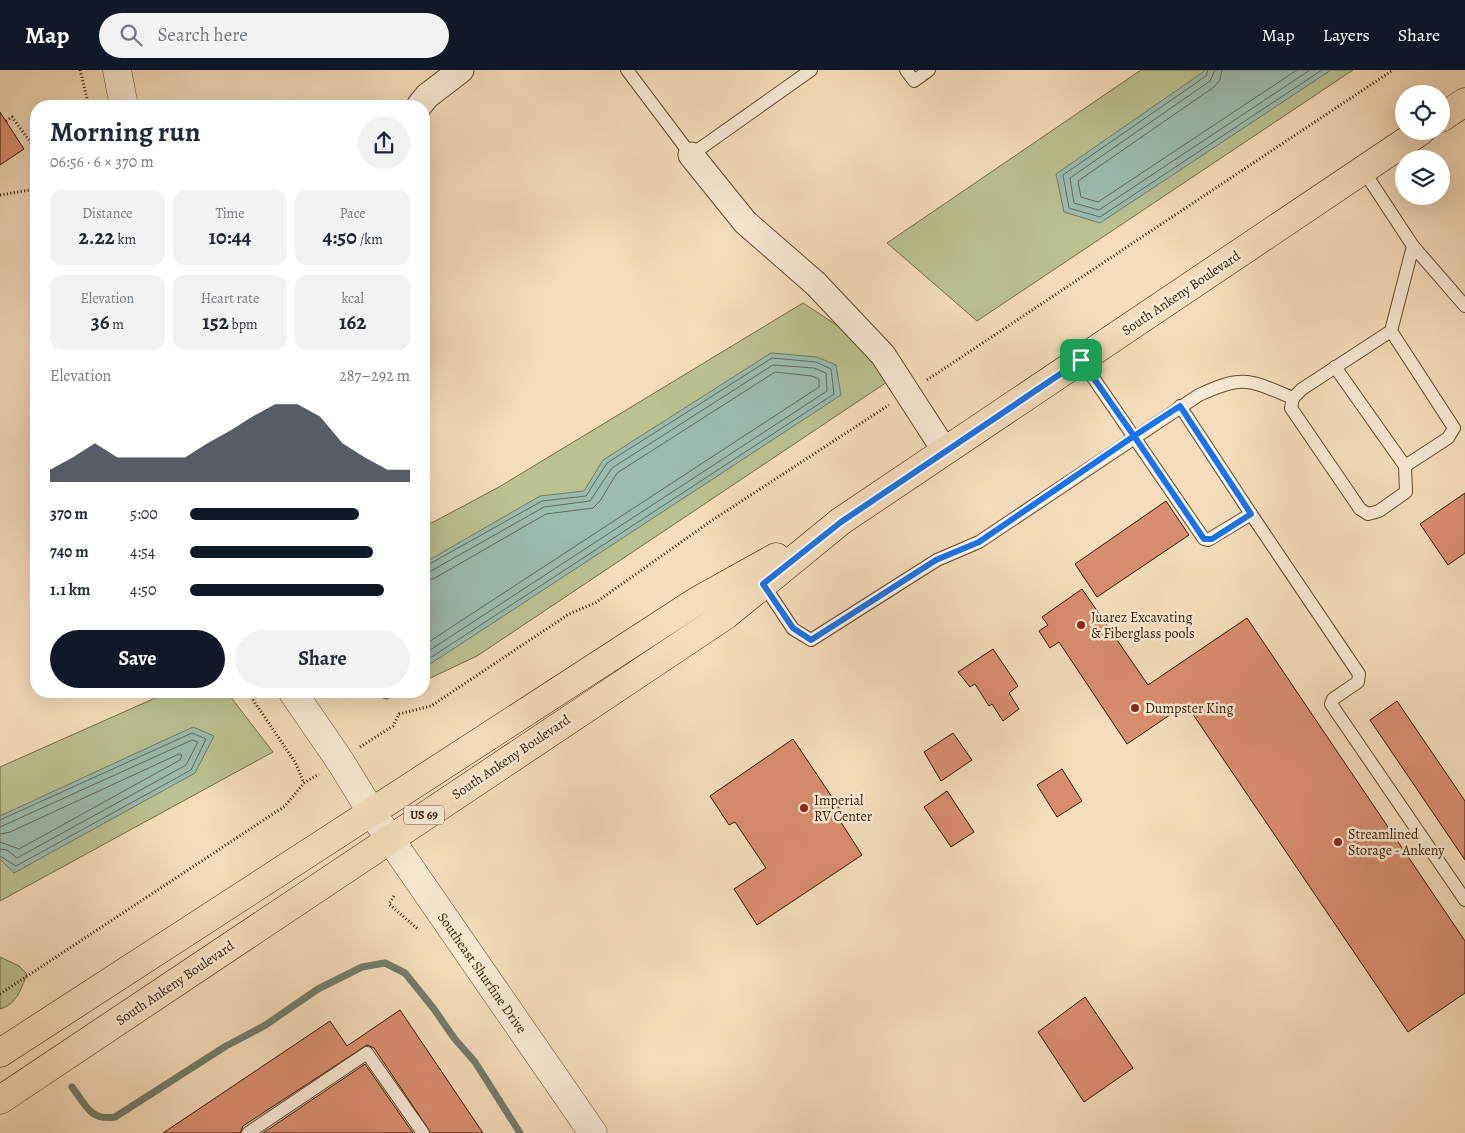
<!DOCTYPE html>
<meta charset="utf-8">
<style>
body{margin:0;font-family:Alegreya,serif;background:#f2f2f3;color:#1f2937;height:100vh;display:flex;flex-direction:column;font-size:19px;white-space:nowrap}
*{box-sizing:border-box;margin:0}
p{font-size:16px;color:#747a83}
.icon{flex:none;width:28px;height:28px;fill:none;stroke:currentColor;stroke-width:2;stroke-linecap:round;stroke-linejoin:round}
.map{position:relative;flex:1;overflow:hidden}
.panel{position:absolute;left:30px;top:30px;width:400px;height:598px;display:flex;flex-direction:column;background:#fff;border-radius:20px;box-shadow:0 5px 20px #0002}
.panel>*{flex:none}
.controls{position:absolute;left:1395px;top:15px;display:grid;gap:10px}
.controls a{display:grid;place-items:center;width:55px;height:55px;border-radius:50%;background:#fff;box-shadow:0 5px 20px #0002;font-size:25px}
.pin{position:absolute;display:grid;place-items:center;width:42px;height:42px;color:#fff;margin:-21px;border-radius:10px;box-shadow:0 2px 8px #0006}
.round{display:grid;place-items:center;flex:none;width:52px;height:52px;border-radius:26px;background:#f2f2f3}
.summary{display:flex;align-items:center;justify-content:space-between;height:85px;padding:0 20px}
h1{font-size:28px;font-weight:700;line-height:38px}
.figures{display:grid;grid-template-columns:repeat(3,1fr);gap:8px;height:85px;padding:5px 20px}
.figures div{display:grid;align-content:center;border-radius:12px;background:#f2f2f3;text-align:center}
.figures b{font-size:21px;font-weight:700}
.figures small{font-size:14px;font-weight:400}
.figures p{font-size:14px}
.chart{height:140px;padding:10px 20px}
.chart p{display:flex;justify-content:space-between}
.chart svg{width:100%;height:90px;margin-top:5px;fill:#111827;opacity:.7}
.primary-button{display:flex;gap:10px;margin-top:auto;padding:10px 20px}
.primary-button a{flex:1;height:58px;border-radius:30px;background:#111827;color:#fff;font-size:20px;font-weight:700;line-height:58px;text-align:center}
.primary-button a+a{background:#f2f2f3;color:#1f2937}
ul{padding:0 20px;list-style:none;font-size:16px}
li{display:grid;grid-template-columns:80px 60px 1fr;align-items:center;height:38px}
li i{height:12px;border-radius:6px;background:#111827}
header{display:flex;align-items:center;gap:30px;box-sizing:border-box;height:70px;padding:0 25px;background:#111827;color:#fff}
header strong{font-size:24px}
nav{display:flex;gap:28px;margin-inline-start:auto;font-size:18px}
.search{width:350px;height:45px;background:#f2f2f3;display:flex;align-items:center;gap:12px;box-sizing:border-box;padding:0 18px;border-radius:28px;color:#747a83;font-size:19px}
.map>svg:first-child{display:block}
.green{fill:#bcc190;stroke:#786e48}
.water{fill:#9cbcb0;stroke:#737c6a}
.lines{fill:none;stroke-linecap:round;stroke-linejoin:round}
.shore{stroke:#686c58;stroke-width:1}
.stream{stroke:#737c6a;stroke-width:7}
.building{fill:#da8e70;stroke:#351c00}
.service-casing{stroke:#654c2f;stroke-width:14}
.minor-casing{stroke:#654c2f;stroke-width:27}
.tertiary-casing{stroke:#654c2f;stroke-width:29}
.primary-casing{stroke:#351c00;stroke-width:29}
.path{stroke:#351c00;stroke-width:3;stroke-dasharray:1 2.5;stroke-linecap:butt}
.service{stroke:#f8e9d3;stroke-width:12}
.minor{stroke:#f8e9d3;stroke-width:25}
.tertiary{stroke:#f8e9d3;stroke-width:28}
.primary{stroke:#f5ddbb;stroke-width:28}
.route-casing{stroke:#fff;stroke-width:10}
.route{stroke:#1a73e8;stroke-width:6}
.poi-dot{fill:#8f2418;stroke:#f8e9d3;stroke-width:2}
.labels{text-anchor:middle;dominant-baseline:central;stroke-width:5;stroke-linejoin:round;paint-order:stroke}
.shield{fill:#f8e9d3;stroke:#705a3f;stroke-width:1}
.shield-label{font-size:12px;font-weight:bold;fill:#351c00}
.street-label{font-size:14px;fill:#351c00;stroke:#f8e9d3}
.poi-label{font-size:14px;fill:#351c00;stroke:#f8e9d3;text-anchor:start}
</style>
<header>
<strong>Map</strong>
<div class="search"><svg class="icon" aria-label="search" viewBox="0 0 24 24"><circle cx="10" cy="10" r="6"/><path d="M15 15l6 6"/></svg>Search here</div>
<nav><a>Map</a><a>Layers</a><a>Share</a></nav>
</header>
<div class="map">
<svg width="1465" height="1063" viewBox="0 0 1465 1063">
<rect width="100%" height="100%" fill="#f5ddbb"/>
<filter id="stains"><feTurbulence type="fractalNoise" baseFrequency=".004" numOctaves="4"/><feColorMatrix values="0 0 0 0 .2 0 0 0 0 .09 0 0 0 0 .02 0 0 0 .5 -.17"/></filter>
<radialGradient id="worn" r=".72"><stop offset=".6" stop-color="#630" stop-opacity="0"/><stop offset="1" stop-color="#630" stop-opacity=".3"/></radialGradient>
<g class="green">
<path d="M1141 0H1353L977 251 887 173Z"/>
<path d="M803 233 864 273 890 310 477 586 424 611V457L499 417Z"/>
<path d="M171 621H226L273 682 0 831V697Z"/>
<path d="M357 621H403L387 629Z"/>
<path d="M0 887 19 896 27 904C21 919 17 934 0 939Z"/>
</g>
<g class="water">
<path d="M1206 0H1331L1100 153 1064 142 1056 104Z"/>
<path d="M771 283 817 287 836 295 841 325 424 598V493L540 426 584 421 603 390Z"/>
<path d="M193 657 214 666 195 703 14 803 0 789V746Z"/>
</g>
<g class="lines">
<g class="shore">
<path d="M1208 0 1206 6 1063 105 1069 138 1100 147 1322 0"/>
<path d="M1215 0 1210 11 1070 108 1074 133 1099 140 1310 0"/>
<path d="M1222 0 1220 10 1214 17 1078 111 1081 127 1098 132 1297 0"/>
<path d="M424 497 542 431 586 426 607 393 772 288 816 292 831 299 834 324 424 592"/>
<path d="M424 503 431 501 544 437 590 431 612 398 773 295 814 298 826 303 827 321 424 584"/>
<path d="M424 511 435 508 546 444 593 438 600 431 617 403 775 302 812 306 819 309V317L424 575"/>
<path d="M0 750 192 663 206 669 191 700 16 796 0 786"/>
<path d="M0 757 192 670 198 672 186 695 17 788 7 780 0 779"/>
<path d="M0 764 10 762 179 684 182 685 180 690 19 779 0 772"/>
</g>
<path class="stream" d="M72 1017C86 1035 90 1051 115 1047L226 976 264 956 318 919 362 897 385 893 405 903 434 939 454 968 475 992 520 1063"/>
</g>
<g class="building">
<path d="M0 42 24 79 0 95Z"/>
<path d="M1465 423V483L1448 495 1420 454Z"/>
<path d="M1166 431 1189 465 1097 527 1075 494Z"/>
<path d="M1082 519 1148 615 1247 548 1465 871V923L1408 962 1186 634 1127 674 1059 572 1050 578 1039 561 1048 555 1042 547Z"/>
<path d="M993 579 1018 616 1009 623 1019 639 1003 651 992 634 989 636 975 614 970 617 958 602Z"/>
<path d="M1397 631 1465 731V790L1370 650Z"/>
<path d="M953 663 972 690 941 711 924 682Z"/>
<path d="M793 669 842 742 837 746 862 785 757 855 734 819 766 798 735 752 729 755 710 726Z"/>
<path d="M1062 699 1082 731 1057 747 1037 715Z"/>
<path d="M947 721 974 762 951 777 924 737Z"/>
<path d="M1085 927 1133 998 1084 1032 1038 962Z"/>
<path d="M400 940 483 1063H431L374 978 367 975 243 1056 240 1063H163L330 951 347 976Z"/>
<path d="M365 994 413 1063H263Z"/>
</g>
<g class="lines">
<g class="service-casing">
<g id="service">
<path d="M627 0 691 85 811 0"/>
<path d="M906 0 914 11 929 0"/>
<path d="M1363 100 1413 176 1391 261 1302 319 1293 328 1291 338 1360 439 1368 444 1379 441 1406 422 1405 396 1448 368 1454 358 1391 261"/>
<path d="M1413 176 1465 236"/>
<path d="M1081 290 1204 469 1208 470 1251 444 1180 336"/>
<path d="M1335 297 1405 396"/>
<path d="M1251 444 1359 604 1358 612 1333 629 1331 634 1465 830"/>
<path d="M763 514 793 559 811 570 937 490 979 472 1199 325C1244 304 1249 310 1293 328"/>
<path d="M248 1063 367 983 423 1063"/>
</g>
</g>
<g class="minor-casing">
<g id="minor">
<path d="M419 36 427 26 461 0"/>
<path d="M691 85 745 152 816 214 883 285 945 381"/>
</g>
</g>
<g class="tertiary-casing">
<g id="tertiary">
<path d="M117 0 124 36"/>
<path d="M292 621 340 691 372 743 593 1063"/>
</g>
</g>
<g class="primary-casing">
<g id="primary">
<path d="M1441 48 1465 32"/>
<path d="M0 983 697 531 776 487"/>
<path d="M0 1030 726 545 841 451 1421 61"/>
</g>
</g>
<g class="path">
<path d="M80 0 89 36"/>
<path d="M6 51 12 47 34 77 36 119"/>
<path d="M0 125 36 119"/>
<path d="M927 310 1393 0"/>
<path d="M247 621 295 692 304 713"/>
<path d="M360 677 393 656 399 644 431 636 569 544 595 533 711 451 889 335"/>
<path d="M394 826 389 834 419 860"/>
<path d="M0 924 285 736 304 713 319 704"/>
</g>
<use href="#service" class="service"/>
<use href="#minor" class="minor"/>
<use href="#tertiary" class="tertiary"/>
<use href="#primary" class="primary"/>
</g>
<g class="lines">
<g class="route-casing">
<path id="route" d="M1081 290 841 452 763 514 793 558 811 570 936 490 979 472 1134 366 1204 469H1212L1251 444 1180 336 1134 366 1081 290"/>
</g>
<use href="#route" class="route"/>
</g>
<g class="poi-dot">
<circle cx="1081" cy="555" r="5"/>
<circle cx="1135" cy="638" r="5"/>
<circle cx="804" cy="738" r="5"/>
<circle cx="1338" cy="772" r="5"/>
</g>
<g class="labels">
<rect class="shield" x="404" y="735.5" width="40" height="19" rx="4"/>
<g class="shield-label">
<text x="424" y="745">US 69</text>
</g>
<g class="street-label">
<text transform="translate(1181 223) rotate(-34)">South Ankeny Boulevard</text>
<text transform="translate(511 687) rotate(-34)">South Ankeny Boulevard</text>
<text transform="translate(482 903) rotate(55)">Southeast Shurfine Drive</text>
<text transform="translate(175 913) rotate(-34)">South Ankeny Boulevard</text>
</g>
<g class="poi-label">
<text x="1091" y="547">Juarez Excavating<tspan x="1091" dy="16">&amp; Fiberglass pools</tspan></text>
<text x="1145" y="638">Dumpster King</text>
<text x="814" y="730">Imperial<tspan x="814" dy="16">RV Center</tspan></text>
<text x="1348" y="764">Streamlined<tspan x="1348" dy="16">Storage - Ankeny</tspan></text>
</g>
</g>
<rect width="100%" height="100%" filter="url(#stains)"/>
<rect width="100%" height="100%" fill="url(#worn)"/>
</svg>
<div class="controls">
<a><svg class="icon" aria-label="locate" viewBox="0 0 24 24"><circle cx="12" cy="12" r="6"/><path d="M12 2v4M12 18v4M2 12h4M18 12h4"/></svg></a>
<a><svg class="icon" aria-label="layers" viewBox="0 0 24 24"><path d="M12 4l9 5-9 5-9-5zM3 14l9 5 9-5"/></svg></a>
</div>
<div class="pin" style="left:1081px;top:290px;background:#1e9e55"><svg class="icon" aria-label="arrive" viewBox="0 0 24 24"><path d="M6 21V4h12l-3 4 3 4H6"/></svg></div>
<section class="panel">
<div class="summary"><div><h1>Morning run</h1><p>06:56 · 6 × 370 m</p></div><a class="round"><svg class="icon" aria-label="share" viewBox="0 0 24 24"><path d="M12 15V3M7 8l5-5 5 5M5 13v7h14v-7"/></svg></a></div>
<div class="figures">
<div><p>Distance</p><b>2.22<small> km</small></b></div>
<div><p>Time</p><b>10:44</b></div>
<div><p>Pace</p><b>4:50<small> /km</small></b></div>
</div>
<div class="figures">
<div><p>Elevation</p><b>36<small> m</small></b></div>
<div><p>Heart rate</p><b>152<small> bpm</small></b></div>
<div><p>kcal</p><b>162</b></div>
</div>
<div class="chart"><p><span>Elevation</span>287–292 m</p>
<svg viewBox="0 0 160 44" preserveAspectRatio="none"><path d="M0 44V38L10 32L20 25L30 32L40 32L50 32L60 32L70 25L80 19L90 12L100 6L110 6L120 12L130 25L140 32L150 38L160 38V44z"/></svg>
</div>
<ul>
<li><b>370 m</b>5:00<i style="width:77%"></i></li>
<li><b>740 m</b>4:54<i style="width:83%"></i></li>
<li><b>1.1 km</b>4:50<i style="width:88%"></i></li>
</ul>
<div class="primary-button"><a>Save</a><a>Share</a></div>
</section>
</div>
